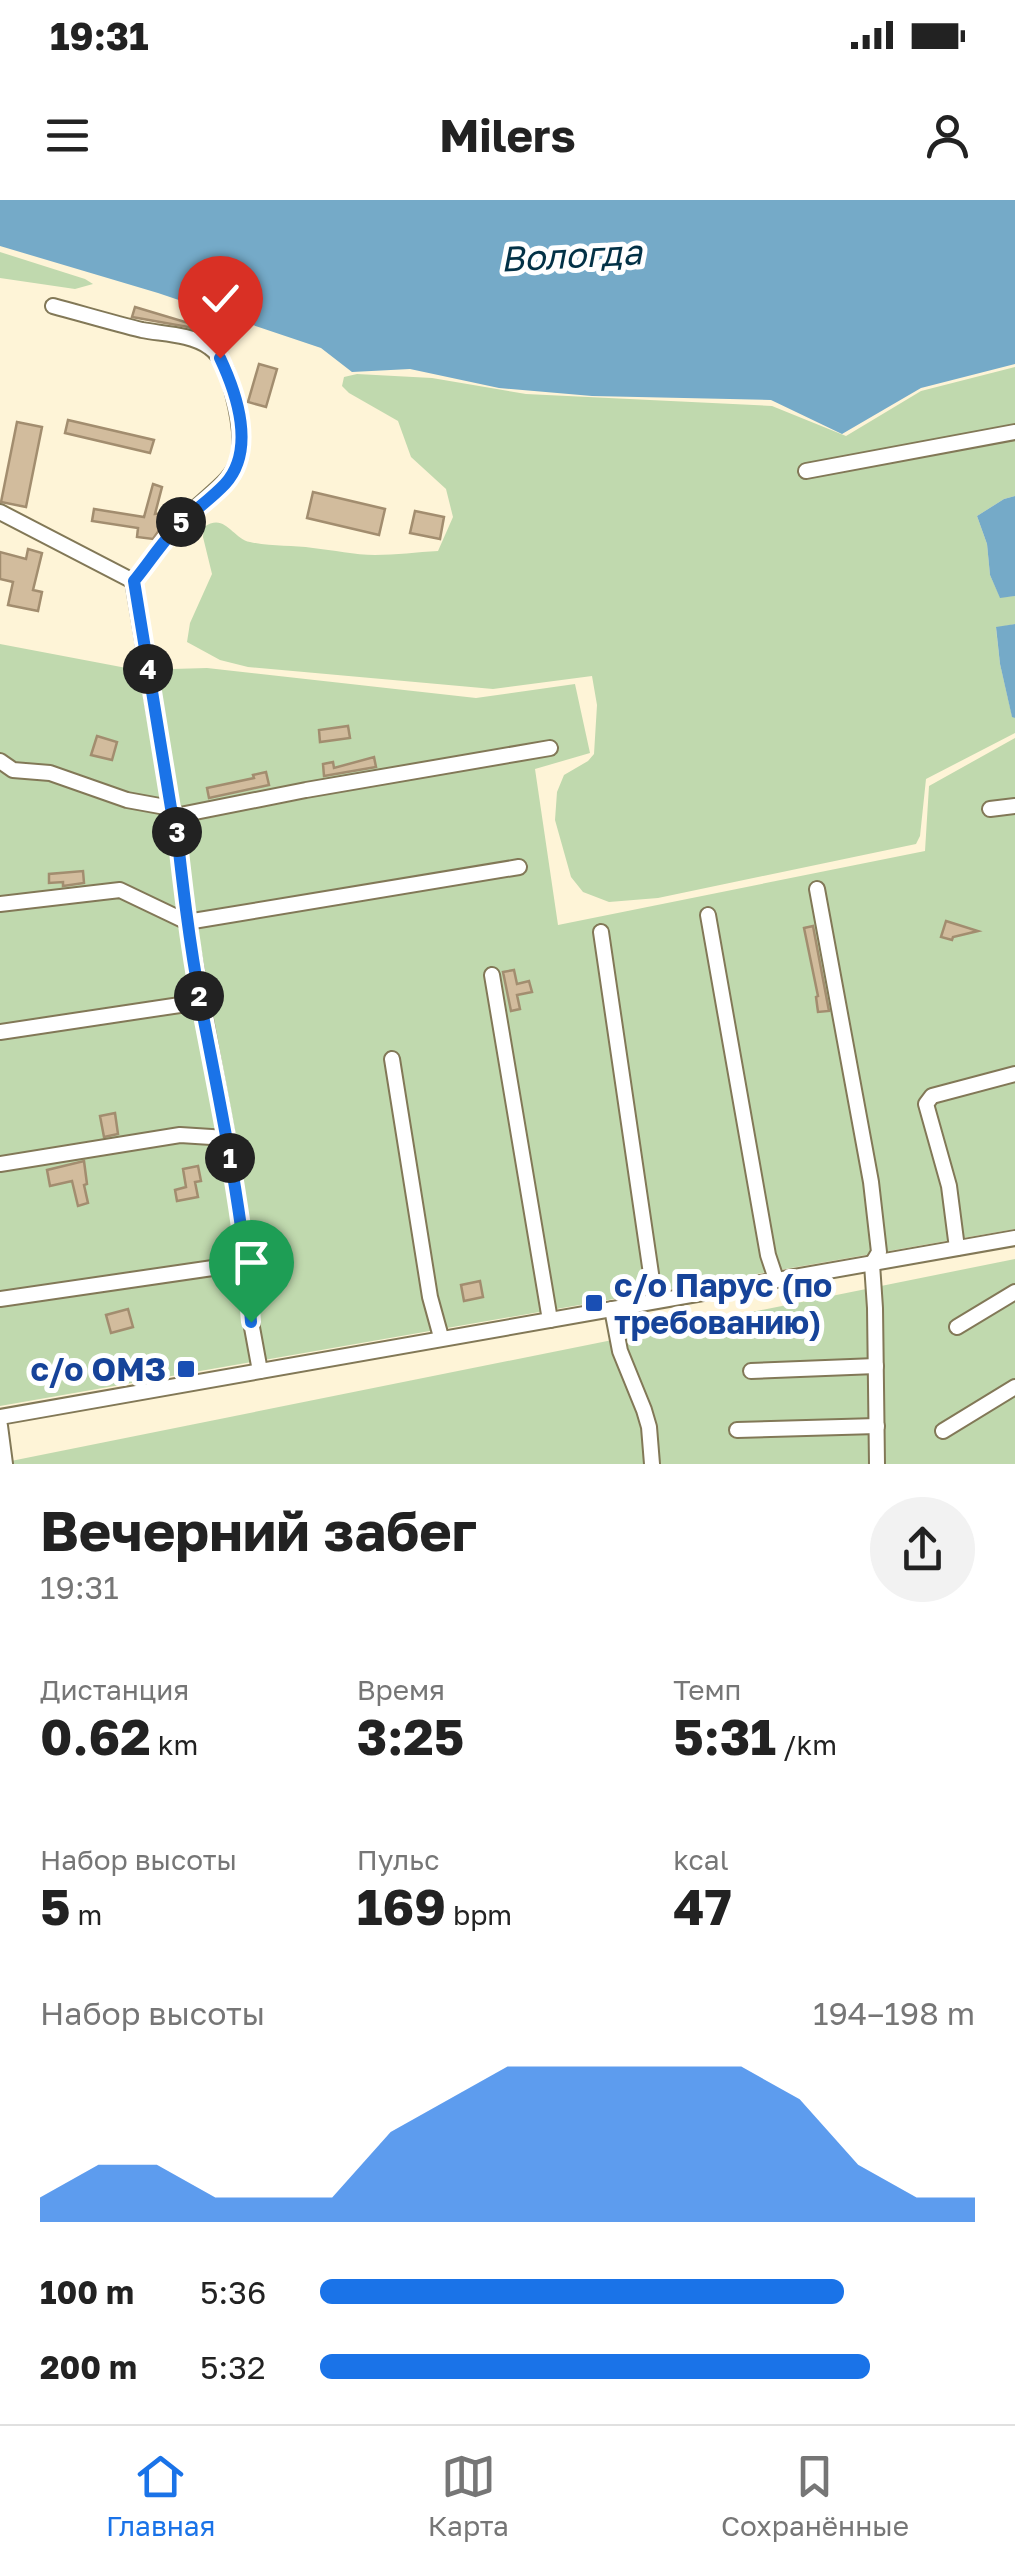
<!DOCTYPE html>
<html lang="ru">
<meta charset="utf-8">
<style>
body{margin:0;font-family:"Golos Text",sans-serif;background:#f2f2f2;color:#222;height:100vh;display:flex;flex-direction:column;font-size:38px;white-space:nowrap}
*{box-sizing:border-box;margin:0}
p{font-size:32px;color:#767676}
.icon{flex:none;width:55px;height:55px;fill:none;stroke:currentColor;stroke-width:2;stroke-linecap:round;stroke-linejoin:round}
.map{position:relative;height:1264px;overflow:hidden}
.details{display:flex;flex-direction:column;background:#fff;flex:1}
.details>*{flex:none}
.pin{position:absolute;display:grid;place-items:center;width:85px;height:85px;color:#fff;margin:-102px -42px;border-radius:50% 50% 50% 0;rotate:-45deg;box-shadow:0 0 10px #0007}
.pin .icon{rotate:45deg}
.km{position:absolute;width:50px;height:50px;margin:-25px;border-radius:50%;background:#222;color:#fff;font-size:28px;line-height:50px;text-align:center}
.round{display:grid;place-items:center;flex:none;width:105px;height:105px;border-radius:52px;background:#f2f2f2}
.headline{display:flex;align-items:center;justify-content:space-between;height:170px;padding:0 40px}
h1{font-size:55px;font-weight:700;line-height:75px}
.stats{display:grid;grid-template-columns:repeat(3,1fr);gap:15px;height:170px;padding:10px 40px}
.stats div{display:grid;align-content:center}
.stats b{font-size:50px;font-weight:700}
.stats small{font-size:28px;font-weight:400}
.stats p{font-size:28px}
.chart{height:280px;padding:20px 40px}
.chart p{display:flex;justify-content:space-between}
.chart svg{width:100%;height:180px;margin-top:10px;fill:#1a73e8;opacity:.7}
ul{padding:0 40px;list-style:none;font-size:32px}
li{display:grid;grid-template-columns:160px 120px 1fr;align-items:center;height:75px}
li i{height:25px;border-radius:12px;background:#1a73e8}
.status{display:flex;justify-content:space-between;align-items:center;height:70px;padding:0 50px;background:#fff;direction:ltr}
.status svg{height:28px;fill:currentColor}
header{display:flex;justify-content:space-between;align-items:center;height:130px;padding:0 40px;background:#fff;font-size:45px;font-weight:700}
.tabs{display:flex;justify-content:space-around;align-items:center;height:140px;border-top:2px solid #e0e0e0;background:#fff;font-size:28px;color:#767676}
.tabs a{display:grid;justify-items:center;gap:5px}
.tabs .selected{color:#1a73e8}
.map>svg:first-child{display:block}
.green{fill:#c0d9ae}
.water{fill:#75aac8}
.building{fill:#d2bc9d;stroke:#a28d6f;stroke-width:2.5}
.lines{fill:none;stroke-linecap:round;stroke-linejoin:round}
.minor-casing{stroke:#827857;stroke-width:18}
.minor{stroke:#fff;stroke-width:14}
.route-casing{stroke:#fff;stroke-width:20}
.route{stroke:#1a73e8;stroke-width:12}
.transit-dot{fill:#1a4fb4;stroke:#fff;stroke-width:4}
.labels{text-anchor:middle;dominant-baseline:central;stroke-width:10;stroke-linejoin:round;paint-order:stroke}
.transit-label{font-size:32px;font-weight:bold;fill:#164399;stroke:#fff;text-anchor:start}
.water-label{font-size:35px;font-style:italic;fill:#023146;stroke:#fff}
</style>
<div class="status"><b>19:31</b><svg viewBox="0 0 49 12"><path d="M0 12V9h3v3zM5 12V6h3v6zM10 12V3h3v9zM15 12V0h3v12zM26 1h20v11H26zM47 4h2v5h-2z"/></svg></div>
<header><svg class="icon" aria-label="menu" viewBox="0 0 24 24"><path d="M4 6h16M4 12h16M4 18h16"/></svg>Milers<svg class="icon" aria-label="person" viewBox="0 0 24 24"><circle cx="12" cy="8" r="4"/><path d="M4 21q1-7 8-7t8 7"/></svg></header>
<div class="map">
<svg width="1015" height="1264" viewBox="0 0 1015 1264">
<rect width="100%" height="100%" fill="#fef4d7"/>
<g class="green">
<path d="M0 52 85 79 93 84 75 89 0 78Z"/>
<path d="M1015 167V296L1004 299 977 316 987 344 990 375 1000 397 1015 396V424L996 428 1000 464 1012 516 1015 518V533L926 579 920 636 916 644 658 698 609 702 583 692 571 677 555 620 557 592 564 575 588 561 594 554 597 505 592 476 493 489 248 467 220 460 187 442 190 423 212 374 203 337 204 327C225 312 232 338 250 342 271 347 292 345 313 348 333 350 355 355 375 355 396 355 417 352 438 351L453 317 446 289 411 257 398 221 349 193 342 186 344 177 357 174 432 178 526 194 772 206 846 236 921 191Z"/>
<path d="M0 444 137 470 207 468 476 498 575 484 590 553 535 569 558 725 925 651 929 586 1015 538V1029L0 1206Z"/>
<path d="M1015 1059V1264H0L6 1262Z"/>
</g>
<g class="water">
<path d="M0 0H1015V164L921 188 842 234 771 200 592 196 499 188 410 169 352 172 321 148 158 93 0 46Z"/>
<path d="M1015 296V396L1000 398 990 375 987 344 977 316 1004 299Z"/>
<path d="M1015 424V518L1012 517 1000 464 996 427Z"/>
</g>
<g class="building">
<path d="M135 107 222 133 219 142 206 133 188 127 132 117Z"/>
<path d="M259 164 277 169 266 207 248 202Z"/>
<path d="M68 220 154 240 150 253 65 233Z"/>
<path d="M17 222 42 227 26 307 1 302Z"/>
<path d="M153 284 162 287 155 314 171 313 153 339 137 337 138 328 92 321 94 309 144 317Z"/>
<path d="M313 292 385 309 379 335 307 318Z"/>
<path d="M415 311 444 317 440 339 410 333Z"/>
<path d="M28 349 42 353 33 390 42 392 38 411 8 405 13 382 0 379V352L26 359Z"/>
<path d="M348 526 350 538 320 542 319 530Z"/>
<path d="M97 536 117 542 112 560 91 555Z"/>
<path d="M374 557 376 567 324 576 323 564 333 562 334 568Z"/>
<path d="M266 572 269 585 209 598 207 588 254 578 253 575Z"/>
<path d="M83 671 84 683 63 686V682L49 683V674Z"/>
<path d="M946 721 978 731 953 737 952 740 941 737Z"/>
<path d="M813 726 829 811 818 812 816 797 818 796 804 728Z"/>
<path d="M514 770 517 784 529 781 532 792 517 795 520 809 511 811 503 772Z"/>
<path d="M115 913 118 934 104 937 100 916Z"/>
<path d="M84 961 87 984 84 985 88 1003 78 1006 72 981 50 986 47 970Z"/>
<path d="M198 966 201 981 195 982 198 997 177 1001 175 990 186 987 183 969Z"/>
<path d="M480 1081 483 1097 464 1101 461 1085Z"/>
<path d="M128 1109 133 1127 111 1133 106 1115Z"/>
</g>
<g class="lines">
<g class="minor-casing">
<g id="minor">
<path d="M53 106C83 114 113 123 142 130 163 134 191 134 209 147 224 157 229 177 233 193 255 281 228 272 176 327 161 344 149 364 133 381"/>
<path d="M806 271 1015 232"/>
<path d="M0 312 133 381"/>
<path d="M133 381 171 608 175 616 187 722 227 938 247 1063 251 1122 260 1171"/>
<path d="M0 561 13 570 50 573 127 600 171 608"/>
<path d="M990 609 1015 606"/>
<path d="M175 616 306 590 550 548"/>
<path d="M817 689 871 982 879 1052 872 1064 875 1108 877 1264"/>
<path d="M0 704 120 690 187 722 519 667"/>
<path d="M708 715 768 1055 776 1079"/>
<path d="M601 732 655 1101"/>
<path d="M492 775 550 1120"/>
<path d="M0 832 200 802"/>
<path d="M392 859 430 1097 441 1137"/>
<path d="M0 964 180 935 227 938"/>
<path d="M957 1048 949 986 926 904 932 896 1015 874"/>
<path d="M0 1099 247 1063"/>
<path d="M612 1109 620 1151 644 1210 649 1227 652 1264"/>
<path d="M957 1127 1015 1092"/>
<path d="M751 1171 876 1166"/>
<path d="M0 1217 1015 1038"/>
<path d="M0 1226 5 1264"/>
<path d="M737 1230 877 1226"/>
<path d="M943 1231 1015 1187"/>
</g>
</g>
<use href="#minor" class="minor"/>
</g>
<g class="lines">
<g class="route-casing">
<path id="route" d="M220 158C237 194 256 250 225 284 211 299 193 311 178 326 162 342 149 363 134 381L171 608 175 616C182 679 189 742 201 805 221 910 244 1015 251 1122"/>
</g>
<use href="#route" class="route"/>
</g>
<g class="transit-dot">
<rect x="584" y="1093" width="20" height="20" rx="5"/>
<rect x="176" y="1159" width="20" height="20" rx="5"/>
</g>
<g class="labels">
<g class="transit-label">
<text x="614" y="1085">с/о Парус (по<tspan x="614" dy="37">требованию)</tspan></text>
<text x="166" y="1169" text-anchor="end">с/о ОМЗ</text>
</g>
<g class="water-label">
<text transform="translate(571 55) rotate(-3)">Вологда</text>
</g>
</g>
</svg>
<div class="pin" style="left:251px;top:1122px;background:#1e9e55"><svg class="icon" aria-label="arrive" viewBox="0 0 24 24"><path d="M6 21V4h12l-3 4 3 4H6"/></svg></div>
<div class="pin" style="left:220px;top:158px;background:#d93025"><svg class="icon" aria-label="check" viewBox="0 0 24 24"><path d="M5 12l5 5 9-10"/></svg></div>
<b class="km" style="left:230px;top:958px">1</b>
<b class="km" style="left:199px;top:796px">2</b>
<b class="km" style="left:177px;top:632px">3</b>
<b class="km" style="left:148px;top:469px">4</b>
<b class="km" style="left:181px;top:322px">5</b>
</div>
<section class="details">
<div class="headline"><div><h1>Вечерний забег</h1><p>19:31</p></div><a class="round"><svg class="icon" aria-label="share" viewBox="0 0 24 24"><path d="M12 15V3M7 8l5-5 5 5M5 13v7h14v-7"/></svg></a></div>
<div class="stats">
<div><p>Дистанция</p><b>0.62<small> km</small></b></div>
<div><p>Время</p><b>3:25</b></div>
<div><p>Темп</p><b>5:31<small> /km</small></b></div>
</div>
<div class="stats">
<div><p>Набор высоты</p><b>5<small> m</small></b></div>
<div><p>Пульс</p><b>169<small> bpm</small></b></div>
<div><p>kcal</p><b>47</b></div>
</div>
<div class="chart"><p><span>Набор высоты</span>194–198 m</p>
<svg viewBox="0 0 160 44" preserveAspectRatio="none"><path d="M0 44V38L10 30L20 30L30 38L40 38L50 38L60 22L70 14L80 6L90 6L100 6L110 6L120 6L130 14L140 30L150 38L160 38V44z"/></svg>
</div>
<ul>
<li><b>100 m</b>5:36<i style="width:80%"></i></li>
<li><b>200 m</b>5:32<i style="width:84%"></i></li>
</ul>
</section>
<nav class="tabs">
<a class="selected"><svg class="icon" aria-label="home" viewBox="0 0 24 24"><path d="M3 11l9-7 9 7M6 9v11h12V9"/></svg>Главная</a>
<a><svg class="icon" aria-label="map" viewBox="0 0 24 24"><path d="M3 6l6-2 6 2 6-2v14l-6 2-6-2-6 2zM9 4v14M15 6v14"/></svg>Карта</a>
<a><svg class="icon" aria-label="saved" viewBox="0 0 24 24"><path d="M7 4h10v16l-5-4-5 4z"/></svg>Сохранённые</a>
</nav>
